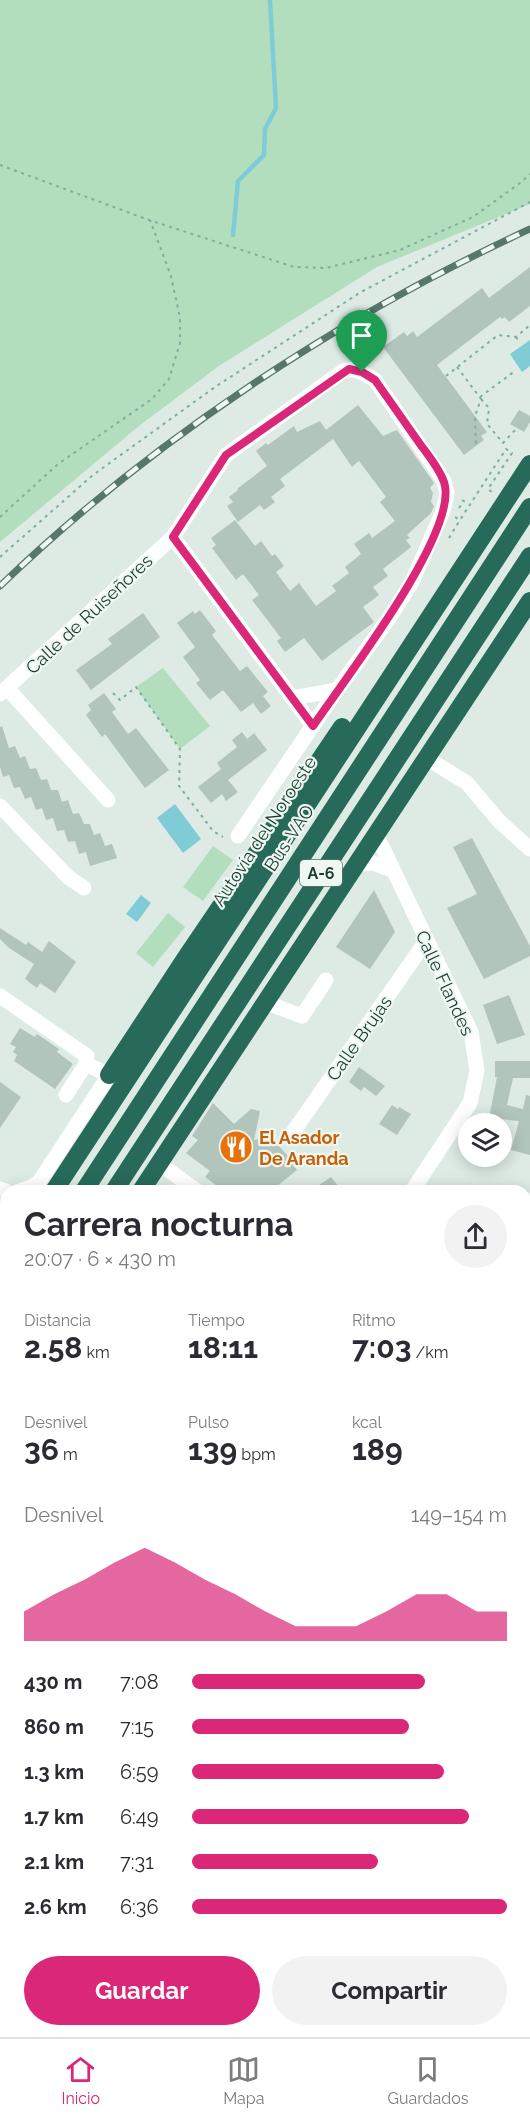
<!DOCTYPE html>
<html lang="es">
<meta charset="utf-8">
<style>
body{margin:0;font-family:Raleway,sans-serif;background:#f2f2f3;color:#2b2b33;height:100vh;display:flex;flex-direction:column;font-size:22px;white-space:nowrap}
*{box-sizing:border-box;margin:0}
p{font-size:20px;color:#7c7c81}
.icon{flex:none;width:33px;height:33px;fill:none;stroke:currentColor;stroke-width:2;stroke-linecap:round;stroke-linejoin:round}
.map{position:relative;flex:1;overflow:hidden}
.sheet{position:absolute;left:0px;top:1185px;width:531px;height:852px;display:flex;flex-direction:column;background:#fff;border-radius:18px 18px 0 0;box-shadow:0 3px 15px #0003}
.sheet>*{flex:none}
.fabs{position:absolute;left:458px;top:1113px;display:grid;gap:12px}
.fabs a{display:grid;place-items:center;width:54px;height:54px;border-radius:50%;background:#fff;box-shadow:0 3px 15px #0003;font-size:30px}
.pin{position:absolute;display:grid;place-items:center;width:51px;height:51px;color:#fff;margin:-62px -26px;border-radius:50% 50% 50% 0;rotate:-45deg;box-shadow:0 0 6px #0007}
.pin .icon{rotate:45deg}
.round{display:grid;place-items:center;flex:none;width:63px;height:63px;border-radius:32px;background:#f2f2f3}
.head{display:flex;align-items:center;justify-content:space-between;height:102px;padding:0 24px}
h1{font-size:33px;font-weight:700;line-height:45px}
.metrics{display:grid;grid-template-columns:repeat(3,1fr);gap:9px;height:102px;padding:6px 24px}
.metrics div{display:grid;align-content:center}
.metrics b{font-size:30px;font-weight:700}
.metrics small{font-size:16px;font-weight:400}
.metrics p{font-size:16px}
.chart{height:168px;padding:12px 24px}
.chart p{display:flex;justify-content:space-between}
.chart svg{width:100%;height:108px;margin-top:6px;fill:#db2777;opacity:.7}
.primary-button{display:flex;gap:12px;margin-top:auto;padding:12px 24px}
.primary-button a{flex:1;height:69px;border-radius:36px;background:#db2777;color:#fff;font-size:24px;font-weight:700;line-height:69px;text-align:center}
.primary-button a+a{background:#f2f2f3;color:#2b2b33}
ul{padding:0 24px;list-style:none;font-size:20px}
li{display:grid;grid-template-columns:96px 72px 1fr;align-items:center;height:45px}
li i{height:15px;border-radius:8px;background:#db2777}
.menu{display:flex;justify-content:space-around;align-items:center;height:84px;border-top:2px solid #e1e1e2;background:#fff;font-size:16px;color:#7c7c81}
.menu a{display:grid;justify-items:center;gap:3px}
.menu .on{color:#db2777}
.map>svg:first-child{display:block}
.built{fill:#cbdad3}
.green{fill:#b3debd}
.water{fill:#7fccd6}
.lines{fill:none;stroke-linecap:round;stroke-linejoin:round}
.stream{stroke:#7fccd6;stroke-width:4.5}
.building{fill:#b2c5bd}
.path{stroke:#7ab19e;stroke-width:2;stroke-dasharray:3 4.5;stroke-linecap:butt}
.minor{stroke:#fff;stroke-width:15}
.highway{stroke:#276a59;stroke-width:18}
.rail-casing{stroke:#57776d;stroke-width:7}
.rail{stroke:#eef7f2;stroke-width:4.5;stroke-dasharray:14;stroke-linecap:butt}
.route-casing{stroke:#fff;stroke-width:12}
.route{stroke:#db2777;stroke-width:8}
.labels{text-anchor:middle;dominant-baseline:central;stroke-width:4.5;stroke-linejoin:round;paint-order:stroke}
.shield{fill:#eef7f2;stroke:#5c736c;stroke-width:1.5}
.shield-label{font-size:16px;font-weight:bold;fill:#1d3b32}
.street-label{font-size:18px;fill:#1d3b32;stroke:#eef7f2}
.food-label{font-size:18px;font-weight:bold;fill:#c56008;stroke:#eef7f2;text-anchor:start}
</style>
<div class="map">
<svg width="530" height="2037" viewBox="0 0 530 2037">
<rect width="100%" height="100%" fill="#ddebe4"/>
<path class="built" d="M0 1200 6 1204V1234L0 1243Z"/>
<g class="green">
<path d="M0 0H530V204L377 267 219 366 139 426 0 542Z"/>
<path d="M163 668 210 726 180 749 136 687Z"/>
<path d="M213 846 233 860 203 901 183 887Z"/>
<path d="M168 913 185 927 153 967 136 953Z"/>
</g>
<g class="water">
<path d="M530 340V366L522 372 510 354Z"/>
<path d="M175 804 201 839 183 853 157 818Z"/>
<path d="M141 895 151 903 137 922 126 914Z"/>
</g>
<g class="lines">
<path class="stream" d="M233 235 238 181 264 155 265 129 276 108 270 0"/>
</g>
<g class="building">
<path d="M530 267V306L509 322 505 317 502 319 500 317 437 365 487 432 481 436 484 440 464 455 383 347 404 332 407 336 413 331 417 337 482 288 489 298Z"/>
<path d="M358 405 383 436 397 430 434 483 430 488 433 493 431 502 434 506 431 513 407 535 410 538 406 540 411 547 383 569 388 576 373 587 379 595 363 607 374 622 322 661 304 638 285 652 277 641 281 638 252 600 259 595 243 574 236 580 212 548 216 545 211 538 235 520 255 546 261 541 272 556 275 554 284 566 276 572 290 591 299 583 316 606 336 591 332 586 349 573 345 567 361 554 354 544 369 533 372 538 395 521 380 502 386 497 359 461 352 467 333 439 280 479 285 486 271 497 275 502 264 510 260 505 238 522 227 506 233 502 229 497 238 490 237 489 267 466 256 451 266 443 268 445 294 426 297 432 320 421 326 430Z"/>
<path d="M519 410 530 416V422L524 432 510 424Z"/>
<path d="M200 610 216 631 212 635 240 671 247 666 268 692 263 696 271 706 261 714 253 703 241 712 223 690 210 700 196 683 200 680 183 657 195 647 177 623 193 611 195 614Z"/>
<path d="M143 613 160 637 91 690 76 670 112 644 108 639Z"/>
<path d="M104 693 116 709 112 712 128 734 136 728 169 770 145 788 105 734 102 737 86 715 91 710 88 705Z"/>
<path d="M2 726 9 748 15 746 20 758 25 756 30 769 36 768 41 780 47 779 51 790H58L62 802 68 800 73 814 79 813 84 824H90L94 835 100 833 105 846 112 844 117 858 90 866 86 852 79 854 75 841 68 842 64 830 57 831 53 818 46 820 42 808 36 810 31 797 25 799 20 787 14 788 9 775 3 777 0 767V727Z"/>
<path d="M242 732 247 739 254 733 267 750 228 780 238 792 226 801 222 794 211 803 198 787 221 769 217 763 237 747 232 740Z"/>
<path d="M472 838 530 946V956L484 979 447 908 477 894 453 847Z"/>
<path d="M374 890 395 932 370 969 336 947Z"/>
<path d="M0 928 26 945 28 942 42 952 49 941 76 962 55 993 40 983 37 988 25 979 34 964 9 948 0 939Z"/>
<path d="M509 995 525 1035 497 1044 483 1005Z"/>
<path d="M20 1028 35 1037 37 1034 59 1049 57 1052 73 1064 55 1089 14 1061 17 1055 13 1052 16 1047 10 1044Z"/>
<path d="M495 1061H530V1078H513L507 1105 523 1109 526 1095 530 1096V1155L511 1150 519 1121 489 1118 497 1077H495Z"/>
<path d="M359 1067 385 1086 376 1096 364 1087 361 1091 349 1082Z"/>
<path d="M0 1082 21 1097 0 1128Z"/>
<path d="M213 1103 234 1124 251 1109 260 1111 254 1140 271 1137 294 1163 293 1165 297 1170 271 1191H224L205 1177 210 1171 186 1153 198 1140 192 1136Z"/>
<path d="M392 1105 398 1109 399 1107 411 1114 397 1135 379 1124Z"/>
<path d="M331 1177 342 1191H326L319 1185Z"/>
</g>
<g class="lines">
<g class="path">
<path d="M0 165 149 220 294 267 326 268 400 250 473 217 520 183 530 174"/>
<path d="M516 337 519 342"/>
<path d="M457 367 481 399 475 416 476 447"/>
<path d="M446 376 498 335 516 337 530 325"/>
<path d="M480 397 515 371"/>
<path d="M481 399 489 408 487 424 503 443 517 428"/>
<path d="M459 508 464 501 460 500"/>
<path d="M0 517 58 464 152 399 169 379 180 343V318L171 276 150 220"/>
<path d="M455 517 460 520 506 449 512 453 488 489 493 493"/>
<path d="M449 538 460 520"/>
<path d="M0 557 93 475 215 387 361 292 530 202"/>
<path d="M113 693 120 700 136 687 180 749 179 786 213 831 223 837"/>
</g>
<g class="minor">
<path d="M173 537 313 726"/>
<path d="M8 689 108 800"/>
<path d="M0 694 173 537 226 455 343 371C355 367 365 374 375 380L444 481 447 493 443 511 412 582 390 617 337 690 238 836"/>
<path d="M292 698 337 690"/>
<path d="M428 759 467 783 499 821 530 849"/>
<path d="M0 806 68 877 84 888"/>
<path d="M377 836 471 1032 477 1071 470 1103 412 1191"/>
<path d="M358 864 373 863 392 870"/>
<path d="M0 996 87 1056 86 1064"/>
<path d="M267 1003 302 1016 326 980"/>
<path d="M291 1135 426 941"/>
<path d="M159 1163 197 1191"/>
<path d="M0 1189 6 1191"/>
<path d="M19 1191 31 1187 39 1182 109 1075 86 1064 66 1095"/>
<path d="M525 1208 530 1200"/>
<path d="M525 1445 530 1449"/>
<path d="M0 1466 6 1470"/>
<path d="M525 1657 530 1653"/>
<path d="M525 1796 530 1800"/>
<path d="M0 1881 6 1882"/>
<path d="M0 2028 6 2023"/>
<path d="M416 2031 425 2037"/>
</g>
<g class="highway">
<path d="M109 1075 185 959 342 727"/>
<path d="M54 1191 530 464"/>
<path d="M84 1191 530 507"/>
<path d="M114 1191 530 556"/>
<path d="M141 1191 530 601"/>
<path d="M0 1273 6 1264"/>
<path d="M0 1319 6 1311"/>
<path d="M0 1367 6 1357"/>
<path d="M0 1415 6 1406"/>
</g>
<g class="rail-casing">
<path id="rail" d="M0 586C152 440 339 317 530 229"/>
</g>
<use href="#rail" class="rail"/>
</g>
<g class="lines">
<g class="route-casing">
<path id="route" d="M349 369 362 372 375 380C390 401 405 423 420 444 428 455 439 468 444 482 461 530 342 683 313 726L173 537 226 455Z"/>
</g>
<use href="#route" class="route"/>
</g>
<defs>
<g id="restaurant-disc" transform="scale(1.725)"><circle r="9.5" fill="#e8710a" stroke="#eef7f2"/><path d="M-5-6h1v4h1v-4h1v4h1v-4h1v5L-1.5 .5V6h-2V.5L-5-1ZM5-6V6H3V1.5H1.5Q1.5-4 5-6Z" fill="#fff"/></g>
</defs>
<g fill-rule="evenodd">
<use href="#restaurant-disc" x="236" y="1147"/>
</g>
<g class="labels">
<rect class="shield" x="300" y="860" width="42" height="26" rx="4.5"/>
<g class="shield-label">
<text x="321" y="873">A-6</text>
</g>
<g class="street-label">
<text transform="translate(89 614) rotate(-43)">Calle de Ruiseñores</text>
<text transform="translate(264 831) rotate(-57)">Autovía del Noroeste</text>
<text transform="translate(289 838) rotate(-57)">Bus-VAO</text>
<text transform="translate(445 983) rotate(65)">Calle Flandes</text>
<text transform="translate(359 1038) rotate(-55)">Calle Brujas</text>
</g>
<g class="food-label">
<text x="259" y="1137">El Asador<tspan x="259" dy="21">De Aranda</tspan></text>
</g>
</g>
</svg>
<div class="fabs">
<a><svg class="icon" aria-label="layers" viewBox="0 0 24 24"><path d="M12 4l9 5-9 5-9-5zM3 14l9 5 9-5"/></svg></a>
</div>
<div class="pin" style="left:362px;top:372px;background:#1e9e55"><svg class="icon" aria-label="arrive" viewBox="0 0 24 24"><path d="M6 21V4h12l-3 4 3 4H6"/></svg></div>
<section class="sheet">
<div class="head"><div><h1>Carrera nocturna</h1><p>20:07 · 6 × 430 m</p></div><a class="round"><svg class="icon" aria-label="share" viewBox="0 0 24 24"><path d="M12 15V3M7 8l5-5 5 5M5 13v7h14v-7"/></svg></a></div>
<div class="metrics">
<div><p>Distancia</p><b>2.58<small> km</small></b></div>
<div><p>Tiempo</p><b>18:11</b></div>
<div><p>Ritmo</p><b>7:03<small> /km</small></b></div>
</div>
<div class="metrics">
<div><p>Desnivel</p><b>36<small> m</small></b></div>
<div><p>Pulso</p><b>139<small> bpm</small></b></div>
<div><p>kcal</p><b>189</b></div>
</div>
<div class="chart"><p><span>Desnivel</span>149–154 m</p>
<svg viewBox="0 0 160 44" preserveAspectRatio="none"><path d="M0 44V32L10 25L20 19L30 12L40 6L50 12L60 19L70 25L80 32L90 38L100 38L110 38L120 32L130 25L140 25L150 32L160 32V44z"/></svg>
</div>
<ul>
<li><b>430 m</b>7:08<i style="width:74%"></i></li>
<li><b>860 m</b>7:15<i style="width:69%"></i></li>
<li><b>1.3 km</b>6:59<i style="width:80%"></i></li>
<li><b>1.7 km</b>6:49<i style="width:88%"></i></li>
<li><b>2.1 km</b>7:31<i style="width:59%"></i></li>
<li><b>2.6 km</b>6:36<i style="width:100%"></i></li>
</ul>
<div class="primary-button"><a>Guardar</a><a>Compartir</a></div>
</section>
</div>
<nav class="menu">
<a class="on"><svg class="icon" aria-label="home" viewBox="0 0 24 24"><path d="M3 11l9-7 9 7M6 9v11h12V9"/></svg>Inicio</a>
<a><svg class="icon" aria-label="map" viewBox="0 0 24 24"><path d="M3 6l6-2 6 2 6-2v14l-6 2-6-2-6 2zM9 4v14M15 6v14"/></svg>Mapa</a>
<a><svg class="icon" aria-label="saved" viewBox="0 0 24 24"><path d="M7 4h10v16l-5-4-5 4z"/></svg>Guardados</a>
</nav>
